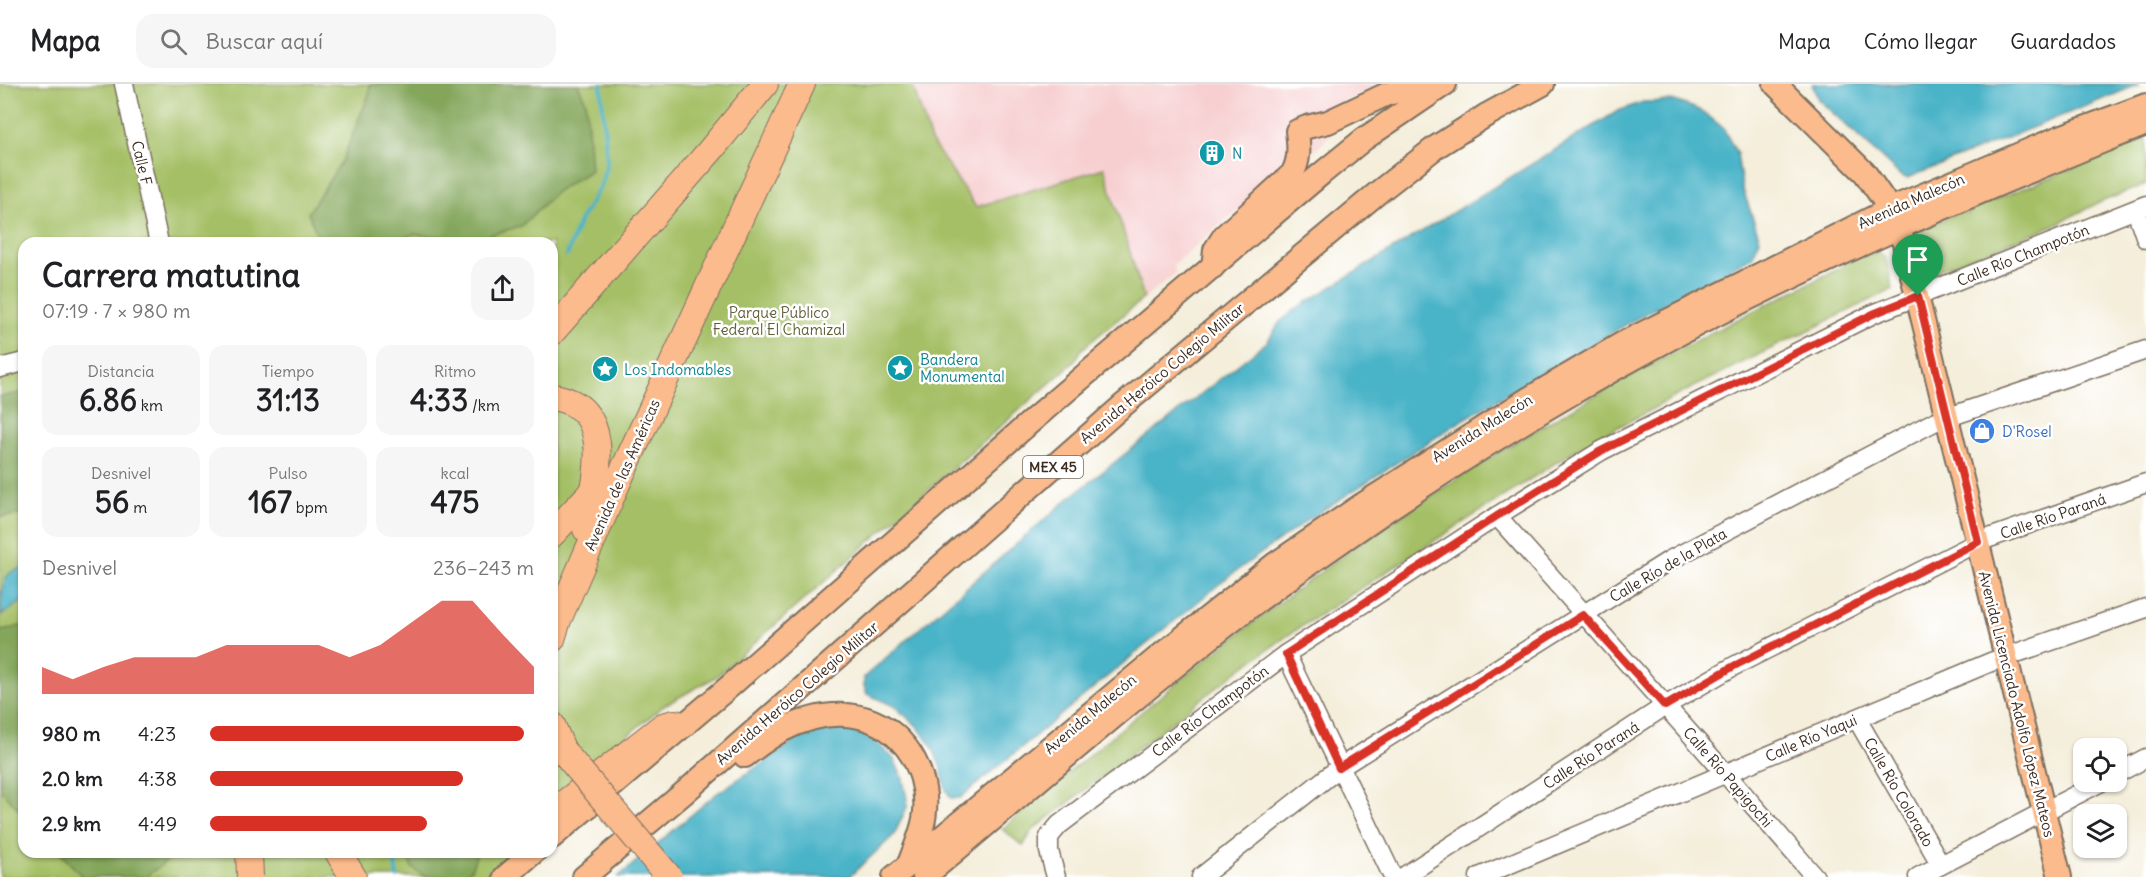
<!DOCTYPE html>
<html lang="es">
<meta charset="utf-8">
<style>
body{margin:0;font-family:Delius,sans-serif;background:#f6f6f6;color:#202124;height:100vh;display:flex;flex-direction:column;font-size:22px;white-space:nowrap}
*{box-sizing:border-box;margin:0}
p{font-size:20px;color:#757577}
.icon{flex:none;width:33px;height:33px;fill:none;stroke:currentColor;stroke-width:2;stroke-linecap:round;stroke-linejoin:round}
.map{position:relative;flex:1;overflow:hidden}
.side{position:absolute;left:18px;top:153px;width:540px;height:621px;display:flex;flex-direction:column;background:#fff;border-radius:18px;box-shadow:0 2px 4px #0004}
.side>*{flex:none}
.fabs{position:absolute;left:2073px;top:654px;display:grid;gap:12px}
.fabs a{display:grid;place-items:center;width:54px;height:54px;border-radius:12px;background:#fff;box-shadow:0 2px 4px #0004;font-size:30px}
.pin{position:absolute;display:grid;place-items:center;width:51px;height:51px;color:#fff;margin:-62px -26px;border-radius:50% 50% 50% 0;rotate:-45deg;box-shadow:0 0 6px #0007}
.pin .icon{rotate:45deg}
.round{display:grid;place-items:center;flex:none;width:63px;height:63px;border-radius:18px;background:#f6f6f6}
.head{display:flex;align-items:center;justify-content:space-between;height:102px;padding:0 24px}
h1{font-size:33px;font-weight:800;line-height:45px}
.stats{display:grid;grid-template-columns:repeat(3,1fr);gap:9px;height:102px;padding:6px 24px}
.stats div{display:grid;align-content:center;border-radius:15px;background:#f6f6f6;text-align:center}
.stats b{font-size:30px;font-weight:800}
.stats small{font-size:16px;font-weight:400}
.stats p{font-size:16px}
.chart{height:168px;padding:12px 24px}
.chart p{display:flex;justify-content:space-between}
.chart svg{width:100%;height:108px;margin-top:6px;fill:#d93025;opacity:.7}
ul{padding:0 24px;list-style:none;font-size:20px}
li{display:grid;grid-template-columns:96px 72px 1fr;align-items:center;height:45px}
li i{height:15px;border-radius:8px;background:#d93025}
header{display:flex;align-items:center;gap:36px;box-sizing:border-box;height:84px;padding:0 30px;background:#fff;border-bottom:2px solid #e0e0e0}
header strong{font-size:28px}
nav{display:flex;gap:33px;margin-inline-start:auto;font-size:21px}
.search{width:420px;height:54px;background:#f6f6f6;display:flex;align-items:center;gap:15px;box-sizing:border-box;padding:0 21px;border-radius:18px;color:#757577;font-size:22px}
.map>svg:first-child{display:block}
.built{fill:#f7cfd0}
.green{fill:#a4bf65;stroke:#707442;stroke-width:1.5}
.forest{fill:#83a65a;stroke:#5f683c;stroke-width:1.5}
.water{fill:#49b3c8;stroke:#426e73;stroke-width:1.5}
.lines{fill:none;stroke-linecap:round;stroke-linejoin:round}
.stream{stroke:#49b3c8;stroke-width:4}
.minor-casing{stroke:#7c6f60;stroke-width:21}
.major-casing{stroke:#7c6f60;stroke-width:26}
.highway-casing{stroke:#7c6f60;stroke-width:28}
.minor{stroke:#fff;stroke-width:18}
.major{stroke:#fbbb8c;stroke-width:22}
.highway{stroke:#fbbb8c;stroke-width:26}
.highway-bridge-casing{stroke:#7c6f60;stroke-width:28;stroke-linecap:butt}
.highway-bridge{stroke:#fbbb8c;stroke-width:26}
.route-casing{stroke:#fff;stroke-width:12}
.route{stroke:#d93025;stroke-width:8}
.labels{text-anchor:middle;dominant-baseline:central;stroke-width:5;stroke-linejoin:round;paint-order:stroke}
.shield{fill:#fff;stroke:#766a62;stroke-width:1.5}
.shield-label{font-size:14px;font-weight:bold;fill:#3b2a1e}
.culture-label{font-size:15px;fill:#0d838f;stroke:#fff;text-anchor:start}
.street-label{font-size:15px;fill:#3b2a1e;stroke:#fff}
.park-label{font-size:15px;fill:#605e37;stroke:#fff}
.shop-label{font-size:15px;fill:#366cbe;stroke:#fff;text-anchor:start}
</style>
<header>
<strong>Mapa</strong>
<div class="search"><svg class="icon" aria-label="search" viewBox="0 0 24 24"><circle cx="10" cy="10" r="6"/><path d="M15 15l6 6"/></svg>Buscar aquí</div>
<nav><a>Mapa</a><a>Cómo llegar</a><a>Guardados</a></nav>
</header>
<div class="map">
<svg width="2146" height="793" viewBox="0 0 2146 793">
<rect width="100%" height="100%" fill="#fff"/>
<filter id="ink" filterUnits="userSpaceOnUse"><feTurbulence type="fractalNoise" baseFrequency=".0167" numOctaves="2"/><feDisplacementMap in="SourceGraphic" scale="12" xChannelSelector="R" yChannelSelector="G"/><feConvolveMatrix kernelMatrix="1 2 1 2 8 2 1 2 1" color-interpolation-filters="sRGB"/></filter>
<filter id="wash" filterUnits="userSpaceOnUse"><feTurbulence type="fractalNoise" baseFrequency=".008" numOctaves="4" result="noise"/><feDisplacementMap in="SourceGraphic" scale="24" xChannelSelector="R" yChannelSelector="G"/><feGaussianBlur stdDeviation="1.35" result="paint"/><feColorMatrix in="noise" values="0 0 0 0 0 0 0 0 0 0 0 0 0 0 0 0 0 1.4 0 .05"/><feComposite in="paint" operator="in"/></filter>
<g filter="url(#wash)">
<rect width="100%" height="100%" fill="#f4eedb"/>
<path class="built" d="M912 0H1380L1336 22 1342 39 1307 75 1287 85 1173 181 1176 189 1144 214 1104 84 976 123 931 57Z"/>
<g class="green">
<path d="M0 0H912L931 57 976 123 1104 84 1144 214 1082 265 1075 277 716 593 665 621 552 712V159H24V768H511L482 793H0Z"/>
<path d="M2146 55V100L2096 120 2054 141 1931 189 1921 151 1923 145 1959 128 1969 130 1976 123Z"/>
<path d="M1878 167 1885 173 1893 205 1701 299 1577 365 1293 548 1240 585 1032 747 1023 762 1002 745C1121 644 1240 543 1368 454 1464 388 1565 326 1667 272 1724 241 1782 213 1840 184L1846 178Z"/>
</g>
<g class="forest">
<path d="M370 0H578L586 18 591 86 557 107 521 142 472 156 413 150 393 159H325L319 155 308 129 342 77 369 10Z"/>
<path d="M24 308V430L0 433V313Z"/>
<path d="M24 541V731L0 705V544L3 547Z"/>
<path d="M59 768H167L168 776 145 793H83Z"/>
<path d="M408 768H476L477 769 471 786 461 793 424 792 411 783Z"/>
</g>
<g class="water">
<path d="M1812 0H2140L1908 94 1902 93 1818 15Z"/>
<path d="M1675 17 1702 27 1723 44 1737 70 1742 103 1760 155 1752 173 1634 236 1461 337 1308 436 1228 493 960 714H951L946 706 941 684 932 662 917 642 894 622 867 610 864 602V593L1068 415 1267 258 1280 238 1297 224 1618 27 1643 18Z"/>
<path d="M24 484V516L2 531C0 521 1 497 10 489 14 486 20 485 24 484Z"/>
<path d="M834 644 858 648 876 658 894 675 903 695 908 721 894 751 849 793H618L716 710 800 654Z"/>
</g>
<g class="lines">
<g class="stream">
<path d="M567 171 579 138 602 99 607 78 601 0"/>
<path d="M393 768 397 793"/>
</g>
</g>
</g>
<g filter="url(#ink)">
<g class="lines">
<g class="minor-casing">
<g id="minor">
<path d="M124 0 159 159"/>
<path d="M2136 126 2146 155"/>
<path d="M0 284 24 278"/>
<path d="M1497 432 1726 690 1815 793"/>
<path d="M1286 570 1393 793"/>
<path d="M1857 635 1941 781"/>
<path d="M2116 690 2146 674"/>
<path d="M1056 793 1049 767V753L1059 741 1286 570 1497 432 1601 367 1873 230 2146 121"/>
<path d="M1201 793 1339 684 1670 476 1934 338 2146 266"/>
<path d="M1403 793 1665 622 1734 582 1978 458 2146 399"/>
<path d="M1479 793 1991 578 2146 524"/>
<path d="M1918 793 2101 698"/>
</g>
</g>
<g class="major-casing">
<g id="major">
<path d="M1775 0 1865 89 1890 125 1904 159 2060 793"/>
<path d="M1213 183 1215 166 1224 152 1292 90C1300 77 1299 62 1297 47L1307 43 1328 38 1387 10 1401 7 1429 10"/>
<path d="M745 672C757 663 769 653 783 646 826 624 874 623 906 663 920 681 927 705 925 727 924 745 915 763 909 780"/>
<path d="M552 753 730 602 1051 320 1321 90 1364 55 1445 0"/>
<path d="M505 793 534 768"/>
<path d="M584 793 685 708 1121 323 1381 106 1436 63 1485 32 1543 0"/>
<path d="M894 793 1156 575 1275 480 1360 422 1528 315 1623 259 1890 125 2060 53 2146 21"/>
<path d="M924 793C1028 706 1130 616 1237 533 1284 496 1335 462 1384 428 1470 370 1560 314 1651 265 1810 179 1978 107 2146 40"/>
</g>
</g>
<g class="highway-casing">
<g id="highway">
<path d="M552 248 709 68 765 0"/>
<path d="M552 313C619 322 595 400 586 445"/>
<path d="M552 450 595 405"/>
<path d="M552 555 558 536 616 402 802 0"/>
<path d="M552 641 563 667"/>
<path d="M552 729 663 642 674 639 683 641"/>
<path d="M249 768 250 793"/>
<path d="M338 768 353 793"/>
</g>
</g>
<use href="#minor" class="minor"/>
<use href="#major" class="major"/>
<use href="#highway" class="highway"/>
<g class="highway-bridge-casing">
<path id="highway-bridge" d="M563 667 669 793"/>
</g>
<use href="#highway-bridge" class="highway-bridge"/>
</g>
</g>
<g class="lines" filter="url(#ink)">
<g class="route-casing">
<path id="route" d="M1918 212 1978 458 1734 582 1665 622 1583 531 1339 684 1286 570 1497 432 1601 367 1873 230Z"/>
</g>
<use href="#route" class="route"/>
</g>
<defs>
<g id="building-disc" transform="scale(1.35)"><circle r="9.5" fill="#0f9aa8" stroke="#fff"/><path d="M-4-6H4V6H1V3H-1V6H-4ZM-2.5-4.3h1.7v1.8h-1.7ZM.8-4.3h1.7v1.8H.8ZM-2.5-1h1.7V.8h-1.7ZM.8-1h1.7V.8H.8Z" fill="#fff"/></g>
<g id="sight-disc" transform="scale(1.35)"><circle r="9.5" fill="#0f9aa8" stroke="#fff"/><path d="M0-6L1.8-2.2L6-1.7L2.9 1.2L3.7 5.4L0 3.3L-3.7 5.4L-2.9 1.2L-6-1.7L-1.8-2.2Z" fill="#fff"/></g>
<g id="shop-disc" transform="scale(1.35)"><circle r="9.5" fill="#3f7fe0" stroke="#fff"/><path d="M-5-2.5h2.3a2.7 3.5 0 0 1 5.4 0H5L5.5 6h-11ZM-1.5-2.5h3a1.5 2.3 0 0 0-3 0Z" fill="#fff"/></g>
</defs>
<g fill-rule="evenodd">
<use href="#building-disc" x="1212" y="69"/>
<use href="#sight-disc" x="900" y="284"/>
<use href="#sight-disc" x="605" y="285"/>
<use href="#shop-disc" x="1982" y="347"/>
</g>
<g class="labels">
<rect class="shield" x="1023" y="372" width="60" height="22" rx="4.5"/>
<g class="shield-label">
<text x="1053" y="383">MEX 45</text>
</g>
<g class="culture-label">
<text x="1232" y="69">N</text>
<text x="920" y="275">Bandera<tspan x="920" dy="17">Monumental</tspan></text>
<text x="624" y="285">Los Indomables</text>
</g>
<g class="street-label">
<text transform="translate(142 79) rotate(77)">Calle F</text>
<text transform="translate(1911 117) rotate(-24)">Avenida Malecón</text>
<text transform="translate(2023 171) rotate(-22)">Calle Río Champotón</text>
<text transform="translate(1162 289) rotate(-40)">Avenida Heróico Colegio Militar</text>
<text transform="translate(1482 344) rotate(-32)">Avenida Malecón</text>
<text transform="translate(622 391) rotate(-66)">Avenida de las Américas</text>
<text transform="translate(2053 432) rotate(-19)">Calle Río Paraná</text>
<text transform="translate(1668 481) rotate(-30)">Calle Río de la Plata</text>
<text transform="translate(797 609) rotate(-41)">Avenida Heróico Colegio Militar</text>
<text transform="translate(2017 620) rotate(76)">Avenida Licenciado Adolfo López Mateos</text>
<text transform="translate(1210 627) rotate(-37)">Calle Río Champotón</text>
<text transform="translate(1090 630) rotate(-40)">Avenida Malecón</text>
<text transform="translate(1811 654) rotate(-23)">Calle Río Yaqui</text>
<text transform="translate(1591 671) rotate(-33)">Calle Río Paraná</text>
<text transform="translate(1728 693) rotate(49)">Calle Río Papigochi</text>
<text transform="translate(1899 708) rotate(60)">Calle Río Colorado</text>
</g>
<g class="park-label">
<text x="779" y="228">Parque Público<tspan x="779" dy="17">Federal El Chamizal</tspan></text>
</g>
<g class="shop-label">
<text x="2002" y="347">D'Rosel</text>
</g>
</g>
</svg>
<div class="fabs">
<a><svg class="icon" aria-label="locate" viewBox="0 0 24 24"><circle cx="12" cy="12" r="6"/><path d="M12 2v4M12 18v4M2 12h4M18 12h4"/></svg></a>
<a><svg class="icon" aria-label="layers" viewBox="0 0 24 24"><path d="M12 4l9 5-9 5-9-5zM3 14l9 5 9-5"/></svg></a>
</div>
<div class="pin" style="left:1918px;top:212px;background:#1e9e55"><svg class="icon" aria-label="arrive" viewBox="0 0 24 24"><path d="M6 21V4h12l-3 4 3 4H6"/></svg></div>
<section class="side">
<div class="head"><div><h1>Carrera matutina</h1><p>07:19 · 7 × 980 m</p></div><a class="round"><svg class="icon" aria-label="share" viewBox="0 0 24 24"><path d="M12 15V3M7 8l5-5 5 5M5 13v7h14v-7"/></svg></a></div>
<div class="stats">
<div><p>Distancia</p><b>6.86<small> km</small></b></div>
<div><p>Tiempo</p><b>31:13</b></div>
<div><p>Ritmo</p><b>4:33<small> /km</small></b></div>
</div>
<div class="stats">
<div><p>Desnivel</p><b>56<small> m</small></b></div>
<div><p>Pulso</p><b>167<small> bpm</small></b></div>
<div><p>kcal</p><b>475</b></div>
</div>
<div class="chart"><p><span>Desnivel</span>236–243 m</p>
<svg viewBox="0 0 160 44" preserveAspectRatio="none"><path d="M0 44V33L10 38L20 33L30 29L40 29L50 29L60 24L70 24L80 24L90 24L100 29L110 24L120 15L130 6L140 6L150 20L160 33V44z"/></svg>
</div>
<ul>
<li><b>980 m</b>4:23<i style="width:97%"></i></li>
<li><b>2.0 km</b>4:38<i style="width:78%"></i></li>
<li><b>2.9 km</b>4:49<i style="width:67%"></i></li>
</ul>
</section>
</div>
